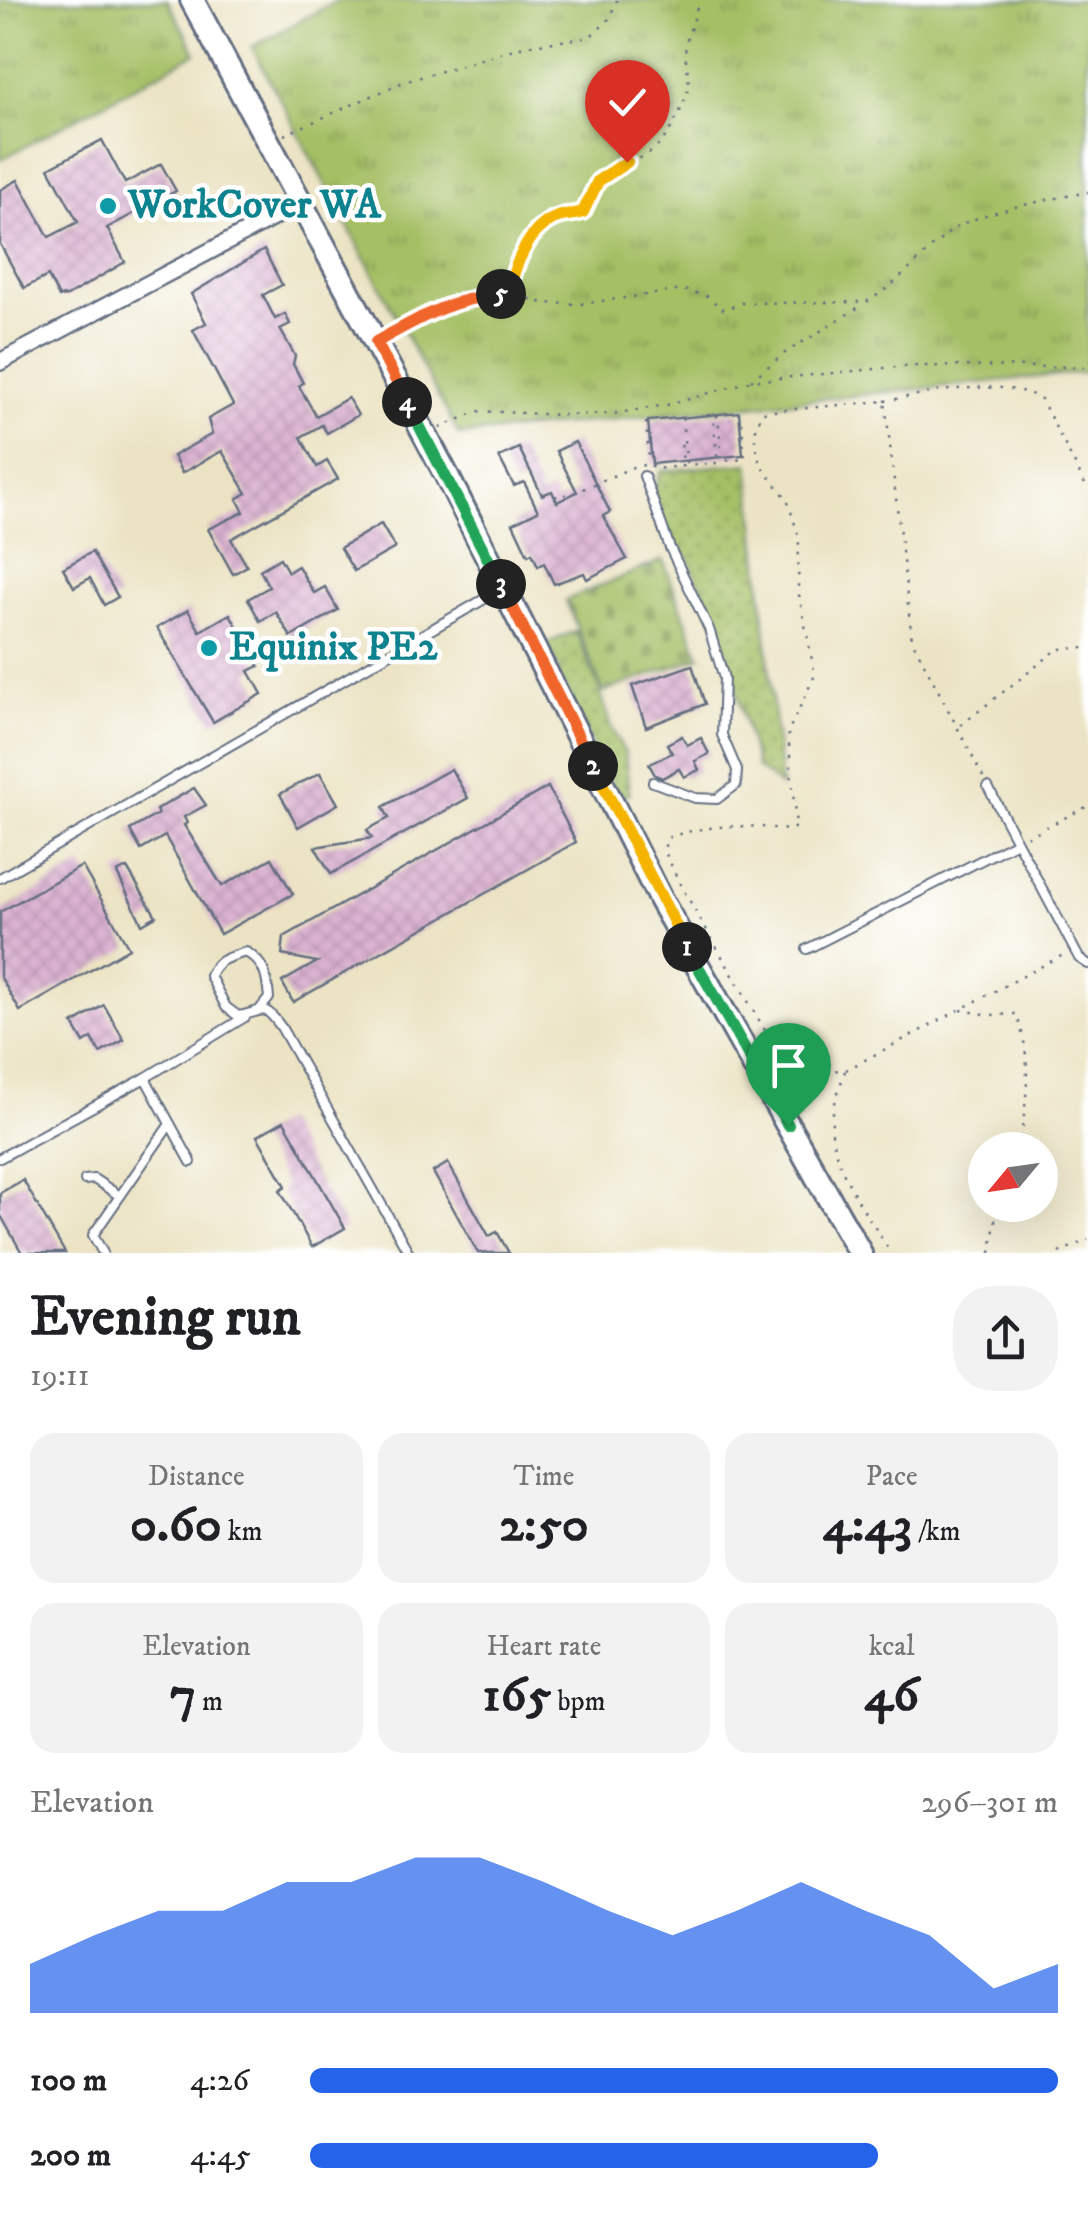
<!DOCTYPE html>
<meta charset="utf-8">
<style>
body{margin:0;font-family:"IM FELL DW Pica",serif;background:#f2f2f2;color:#202124;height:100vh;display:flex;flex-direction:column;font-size:38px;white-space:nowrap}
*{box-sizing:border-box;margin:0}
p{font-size:32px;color:#757577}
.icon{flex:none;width:55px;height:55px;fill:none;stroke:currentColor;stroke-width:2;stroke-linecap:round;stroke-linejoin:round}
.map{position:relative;height:1253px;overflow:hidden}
.sheet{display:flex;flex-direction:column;background:#fff;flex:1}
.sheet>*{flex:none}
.needle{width:65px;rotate:241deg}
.fabs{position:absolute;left:968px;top:1132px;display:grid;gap:20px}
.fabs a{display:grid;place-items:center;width:90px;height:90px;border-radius:50%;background:#fff;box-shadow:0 10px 40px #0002;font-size:50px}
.pin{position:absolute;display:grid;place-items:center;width:85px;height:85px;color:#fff;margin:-102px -42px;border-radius:50% 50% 50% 0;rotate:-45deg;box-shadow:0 0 10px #0007}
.pin .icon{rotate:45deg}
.km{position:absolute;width:50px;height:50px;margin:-25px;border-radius:50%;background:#222;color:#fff;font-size:28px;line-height:50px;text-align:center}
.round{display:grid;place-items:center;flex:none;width:105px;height:105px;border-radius:40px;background:#f2f2f2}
.summary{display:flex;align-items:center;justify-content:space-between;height:170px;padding:0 30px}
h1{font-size:55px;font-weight:700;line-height:75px}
.stats{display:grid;grid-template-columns:repeat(3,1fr);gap:15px;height:170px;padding:10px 30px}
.stats div{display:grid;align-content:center;border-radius:25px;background:#f2f2f2;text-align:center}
.stats b{font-size:50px;font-weight:700}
.stats small{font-size:28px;font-weight:400}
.stats p{font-size:28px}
.chart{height:280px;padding:20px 30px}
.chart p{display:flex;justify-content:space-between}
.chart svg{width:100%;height:180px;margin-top:10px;fill:#2563eb;opacity:.7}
ul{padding:0 30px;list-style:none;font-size:32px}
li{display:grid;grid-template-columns:160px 120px 1fr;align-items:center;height:75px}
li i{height:25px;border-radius:12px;background:#2563eb}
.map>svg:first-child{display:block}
.grass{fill:url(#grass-dots);stroke:#607762;stroke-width:2.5}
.cemetery{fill:url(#cemetery-stones);stroke:#607762;stroke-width:2.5}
.park{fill:url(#park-tufts);stroke:#607762;stroke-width:2.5}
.building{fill:url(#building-cross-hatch)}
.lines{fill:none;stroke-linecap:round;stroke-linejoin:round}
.lane-casing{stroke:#646e81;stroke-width:12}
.street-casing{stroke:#646e81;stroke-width:20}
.secondary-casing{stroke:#646e81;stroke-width:28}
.path{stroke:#646e81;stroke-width:2.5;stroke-dasharray:2.5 8;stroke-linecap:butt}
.lane{stroke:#fff;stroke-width:8}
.street{stroke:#fff;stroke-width:15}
.secondary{stroke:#fff;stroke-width:22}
.split-1-casing{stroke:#fff;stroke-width:20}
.split-2-casing{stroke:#fff;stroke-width:20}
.split-3-casing{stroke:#fff;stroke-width:20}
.split-4-casing{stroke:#fff;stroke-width:20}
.split-5-casing{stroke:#fff;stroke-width:20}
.split-6-casing{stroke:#fff;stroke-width:20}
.split-1{stroke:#22a559;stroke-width:12}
.split-2{stroke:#f5b400;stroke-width:12}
.split-3{stroke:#f0652b;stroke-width:12}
.split-4{stroke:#22a559;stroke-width:12}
.split-5{stroke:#f0652b;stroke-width:12}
.split-6{stroke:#f5b400;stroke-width:12}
.culture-dot{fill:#0f9aa8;stroke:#fff;stroke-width:4}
.labels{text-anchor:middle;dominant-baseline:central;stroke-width:9;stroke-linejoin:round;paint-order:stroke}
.culture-label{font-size:40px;font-weight:bold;fill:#0d838f;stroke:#fff;text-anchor:start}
</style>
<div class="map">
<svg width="1088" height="1253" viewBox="0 0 1088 1253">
<defs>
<pattern id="grass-dots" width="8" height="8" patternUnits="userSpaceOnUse" patternTransform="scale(2.5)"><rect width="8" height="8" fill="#a5bf65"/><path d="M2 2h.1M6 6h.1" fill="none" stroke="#869c56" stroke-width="1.8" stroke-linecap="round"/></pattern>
<pattern id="cemetery-stones" width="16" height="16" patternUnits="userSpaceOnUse" patternTransform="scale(2.5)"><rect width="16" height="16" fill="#a5bf65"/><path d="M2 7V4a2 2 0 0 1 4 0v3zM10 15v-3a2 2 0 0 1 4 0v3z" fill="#869c56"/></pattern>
<pattern id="park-tufts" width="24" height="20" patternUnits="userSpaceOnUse" patternTransform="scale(2.5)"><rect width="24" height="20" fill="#a5bf65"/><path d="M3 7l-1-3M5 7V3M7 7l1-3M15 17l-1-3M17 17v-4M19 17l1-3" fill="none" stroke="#869c56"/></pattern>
<pattern id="building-cross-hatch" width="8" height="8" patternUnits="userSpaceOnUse" patternTransform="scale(2.5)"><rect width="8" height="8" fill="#dbb2d1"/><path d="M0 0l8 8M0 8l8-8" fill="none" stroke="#bb99b6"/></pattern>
</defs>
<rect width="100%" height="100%" fill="#fff"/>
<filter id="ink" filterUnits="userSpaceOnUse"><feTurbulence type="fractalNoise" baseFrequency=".01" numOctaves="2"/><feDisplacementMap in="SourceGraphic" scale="20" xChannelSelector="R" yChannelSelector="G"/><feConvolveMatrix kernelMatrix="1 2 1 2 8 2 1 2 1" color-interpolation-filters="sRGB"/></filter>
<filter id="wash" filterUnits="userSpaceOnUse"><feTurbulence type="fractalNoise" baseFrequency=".0048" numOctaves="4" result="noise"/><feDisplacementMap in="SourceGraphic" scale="40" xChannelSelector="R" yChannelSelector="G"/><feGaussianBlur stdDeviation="2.25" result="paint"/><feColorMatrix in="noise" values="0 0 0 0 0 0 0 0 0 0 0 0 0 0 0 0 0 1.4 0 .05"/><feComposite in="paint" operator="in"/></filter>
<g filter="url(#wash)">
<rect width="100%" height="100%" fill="#ebe3c3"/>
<g class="grass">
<path d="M749 463 781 786 757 768 723 640 687 556 672 541 653 492 661 471Z"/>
<path d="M576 631 601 693 610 725 625 753 629 793 620 799 556 673 561 670 544 648 547 643Z"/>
</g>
<path class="cemetery" d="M663 560 700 657 603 692 566 600Z"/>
<g class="park">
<path d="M0 0H167L196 53 0 160Z"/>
<path d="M338 0H1088V372L459 435 252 47Z"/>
</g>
<g id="blocks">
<g class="building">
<path d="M102 140 125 183 161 164 176 191 107 228 125 262 67 296 59 297 48 276 24 288 0 244V190L18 180 49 237 78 222 49 168Z"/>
<path d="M264 250 282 285 263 295 275 319 285 314 290 324 280 329 295 356 293 364 303 383 299 386 316 416 348 398 358 415 327 433 322 425 301 437 317 467 327 461 338 479 231 539 247 566 233 574 208 529 244 512 237 499 247 493 222 451 182 473 173 456 212 434 208 419 233 405 193 330 206 323 191 294Z"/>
<path d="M739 412 743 455 652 464 648 421Z"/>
<path d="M575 442 610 512 603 516 627 559 587 579 584 573 554 584 544 563 538 566 532 553 528 555 513 523 538 511 524 482 514 486 499 457 519 448 542 495 552 491 557 502 577 492 556 451Z"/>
<path d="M381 524 395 548 354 571 340 548Z"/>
<path d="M92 552 118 597 104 605 90 578 74 587 63 568Z"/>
<path d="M280 558 288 572 298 566 314 593 325 587 338 610 291 637 276 612 260 621 248 599 269 587 260 570Z"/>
<path d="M188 610 200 631 230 614 259 666 249 671 262 694 213 722 157 628Z"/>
<path d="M692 665 705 704 646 727 632 686Z"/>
<path d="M682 736 687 745 701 738 709 754 695 761 699 770 684 777 679 769 662 778 655 775 649 764 672 753 667 744Z"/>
<path d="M451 769 468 798 331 874 315 847 372 838 367 830 389 818 383 807Z"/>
<path d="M320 773 338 804 298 827 280 794Z"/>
<path d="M548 787 576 842 293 1002 282 982 317 962 282 955 284 937Z"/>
<path d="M194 788 206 805 184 817 187 823 184 825 222 886 272 858 293 894 220 934 165 836 141 850 130 830 158 814 156 810Z"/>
<path d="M82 866 129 948 20 1011 0 976V912Z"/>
<path d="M127 868 156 916 142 924 117 873Z"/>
<path d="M104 1005 124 1040 100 1053 92 1038 84 1043 73 1024Z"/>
<path d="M284 1121 345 1228 312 1247 280 1190 286 1186 257 1136Z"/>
<path d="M448 1163 489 1236 497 1232 509 1253H478L433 1172Z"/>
<path d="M23 1180 65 1253H22L0 1214V1193Z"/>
</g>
</g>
</g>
<g filter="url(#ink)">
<use href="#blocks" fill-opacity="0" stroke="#646e81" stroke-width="2.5"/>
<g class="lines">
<g class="lane-casing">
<g id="lane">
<path d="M644 476 670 548 709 629 724 678 722 735 737 770 736 785 717 799 695 798 653 782"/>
<path d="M988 787 1079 958 1088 964"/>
<path d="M0 878 500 590"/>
<path d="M807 949 1017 842"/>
<path d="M261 1008 269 998C267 977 265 963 246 952 230 957 216 959 210 976L226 1007 238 1016C265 1012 262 1001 281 1027L409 1253"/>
<path d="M145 1078 191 1162"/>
<path d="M0 1158 145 1078 245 1017"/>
<path d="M85 1180 94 1179 120 1196"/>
<path d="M103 1253 93 1235 170 1124"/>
</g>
</g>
<g class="street-casing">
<path id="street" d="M0 362 301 203"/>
</g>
<g class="secondary-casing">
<path id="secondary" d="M192 0 446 474 660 899 860 1253"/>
</g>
<g class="path">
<path d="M284 135 401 83 524 46 584 38 595 33 609 19 617 0"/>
<path d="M509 290 520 253 543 228 552 218 583 212C592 190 602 172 626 162 634 159 641 159 648 154 667 142 682 111 688 89 691 74 683 59 686 44 689 29 698 15 697 0"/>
<path d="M393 332 417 317 467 298 509 291 523 293 533 301 545 303 580 304 683 290 707 296 724 310 741 303 866 302C899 284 922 254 951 231 978 211 1054 199 1088 192"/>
<path d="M751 380 785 353 864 304"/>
<path d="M885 401C930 393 1002 376 1041 399L1088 490"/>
<path d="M682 418 684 438"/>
<path d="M646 422 649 462"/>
<path d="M440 428 478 411 563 415 613 414 672 404 750 381 905 366 1088 367"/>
<path d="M555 497 562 493 567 496 633 467 650 464 654 469 683 466 681 440H684L687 465 718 463 713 417 718 416 722 461 745 459 741 415"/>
<path d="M961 725 1058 649 1088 648"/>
<path d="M983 777 912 640 885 401 762 412 754 435 760 464 787 499 799 537 798 590 815 675 788 732 796 827 788 830C749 824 705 824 667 838L664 850 681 886 777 1051 795 1072 846 1070 1063 955"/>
<path d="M1027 837 1088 806"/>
<path d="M961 1010 990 1015 1016 1014C1034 1059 1026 1103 1019 1150"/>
<path d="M845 1071C839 1090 830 1112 832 1133 835 1172 871 1220 891 1253"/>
<path d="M991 1253 997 1205"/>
<path d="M1059 1253 1088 1239"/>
</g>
<use href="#lane" class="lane"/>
<use href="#street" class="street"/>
<use href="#secondary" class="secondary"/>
</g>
</g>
<g class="lines" filter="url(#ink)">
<g class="split-1-casing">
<path id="split-1" d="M687 947 788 1125"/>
</g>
<g class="split-2-casing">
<path id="split-2" d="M593 766 687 947"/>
</g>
<g class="split-3-casing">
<path id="split-3" d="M501 584 593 766"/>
</g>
<g class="split-4-casing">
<path id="split-4" d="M407 402 501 584"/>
</g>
<g class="split-5-casing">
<path id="split-5" d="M407 402 376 342C420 318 449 299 501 294"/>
</g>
<g class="split-6-casing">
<path id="split-6" d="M501 294 509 292C514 265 530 226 558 217 567 214 574 215 583 212L598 181 627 162"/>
</g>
<use href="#split-1" class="split-1"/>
<use href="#split-2" class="split-2"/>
<use href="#split-3" class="split-3"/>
<use href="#split-4" class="split-4"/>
<use href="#split-5" class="split-5"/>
<use href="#split-6" class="split-6"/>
</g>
<g class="culture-dot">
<circle cx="108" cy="206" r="10"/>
<circle cx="209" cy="648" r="10"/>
</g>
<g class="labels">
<g class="culture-label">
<text x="128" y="206">WorkCover WA</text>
<text x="229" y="648">Equinix PE2</text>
</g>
</g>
</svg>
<div class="fabs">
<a><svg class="needle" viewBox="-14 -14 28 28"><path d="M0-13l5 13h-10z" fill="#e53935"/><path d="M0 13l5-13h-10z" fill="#757577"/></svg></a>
</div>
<div class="pin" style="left:788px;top:1125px;background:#1e9e55"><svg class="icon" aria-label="arrive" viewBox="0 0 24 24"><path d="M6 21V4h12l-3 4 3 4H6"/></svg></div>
<div class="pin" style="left:627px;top:162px;background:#d93025"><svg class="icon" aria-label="check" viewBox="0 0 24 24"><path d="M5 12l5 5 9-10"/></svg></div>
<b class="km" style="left:687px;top:947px">1</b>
<b class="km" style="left:593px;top:766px">2</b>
<b class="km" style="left:501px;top:584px">3</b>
<b class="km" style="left:407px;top:402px">4</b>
<b class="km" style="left:501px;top:294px">5</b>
</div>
<section class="sheet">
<div class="summary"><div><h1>Evening run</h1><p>19:11</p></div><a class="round"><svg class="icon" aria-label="share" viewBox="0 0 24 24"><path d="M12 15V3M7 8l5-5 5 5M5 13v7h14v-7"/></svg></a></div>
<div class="stats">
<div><p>Distance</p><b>0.60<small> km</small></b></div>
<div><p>Time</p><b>2:50</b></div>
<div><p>Pace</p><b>4:43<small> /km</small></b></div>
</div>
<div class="stats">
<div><p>Elevation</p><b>7<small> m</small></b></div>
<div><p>Heart rate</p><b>165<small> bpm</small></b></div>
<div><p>kcal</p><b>46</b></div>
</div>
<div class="chart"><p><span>Elevation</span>296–301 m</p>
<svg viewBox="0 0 160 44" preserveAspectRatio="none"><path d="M0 44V32L10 25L20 19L30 19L40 12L50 12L60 6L70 6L80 12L90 19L100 25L110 19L120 12L130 19L140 25L150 38L160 32V44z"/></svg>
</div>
<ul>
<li><b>100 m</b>4:26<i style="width:100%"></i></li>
<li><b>200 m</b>4:45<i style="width:76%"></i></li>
</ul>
</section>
